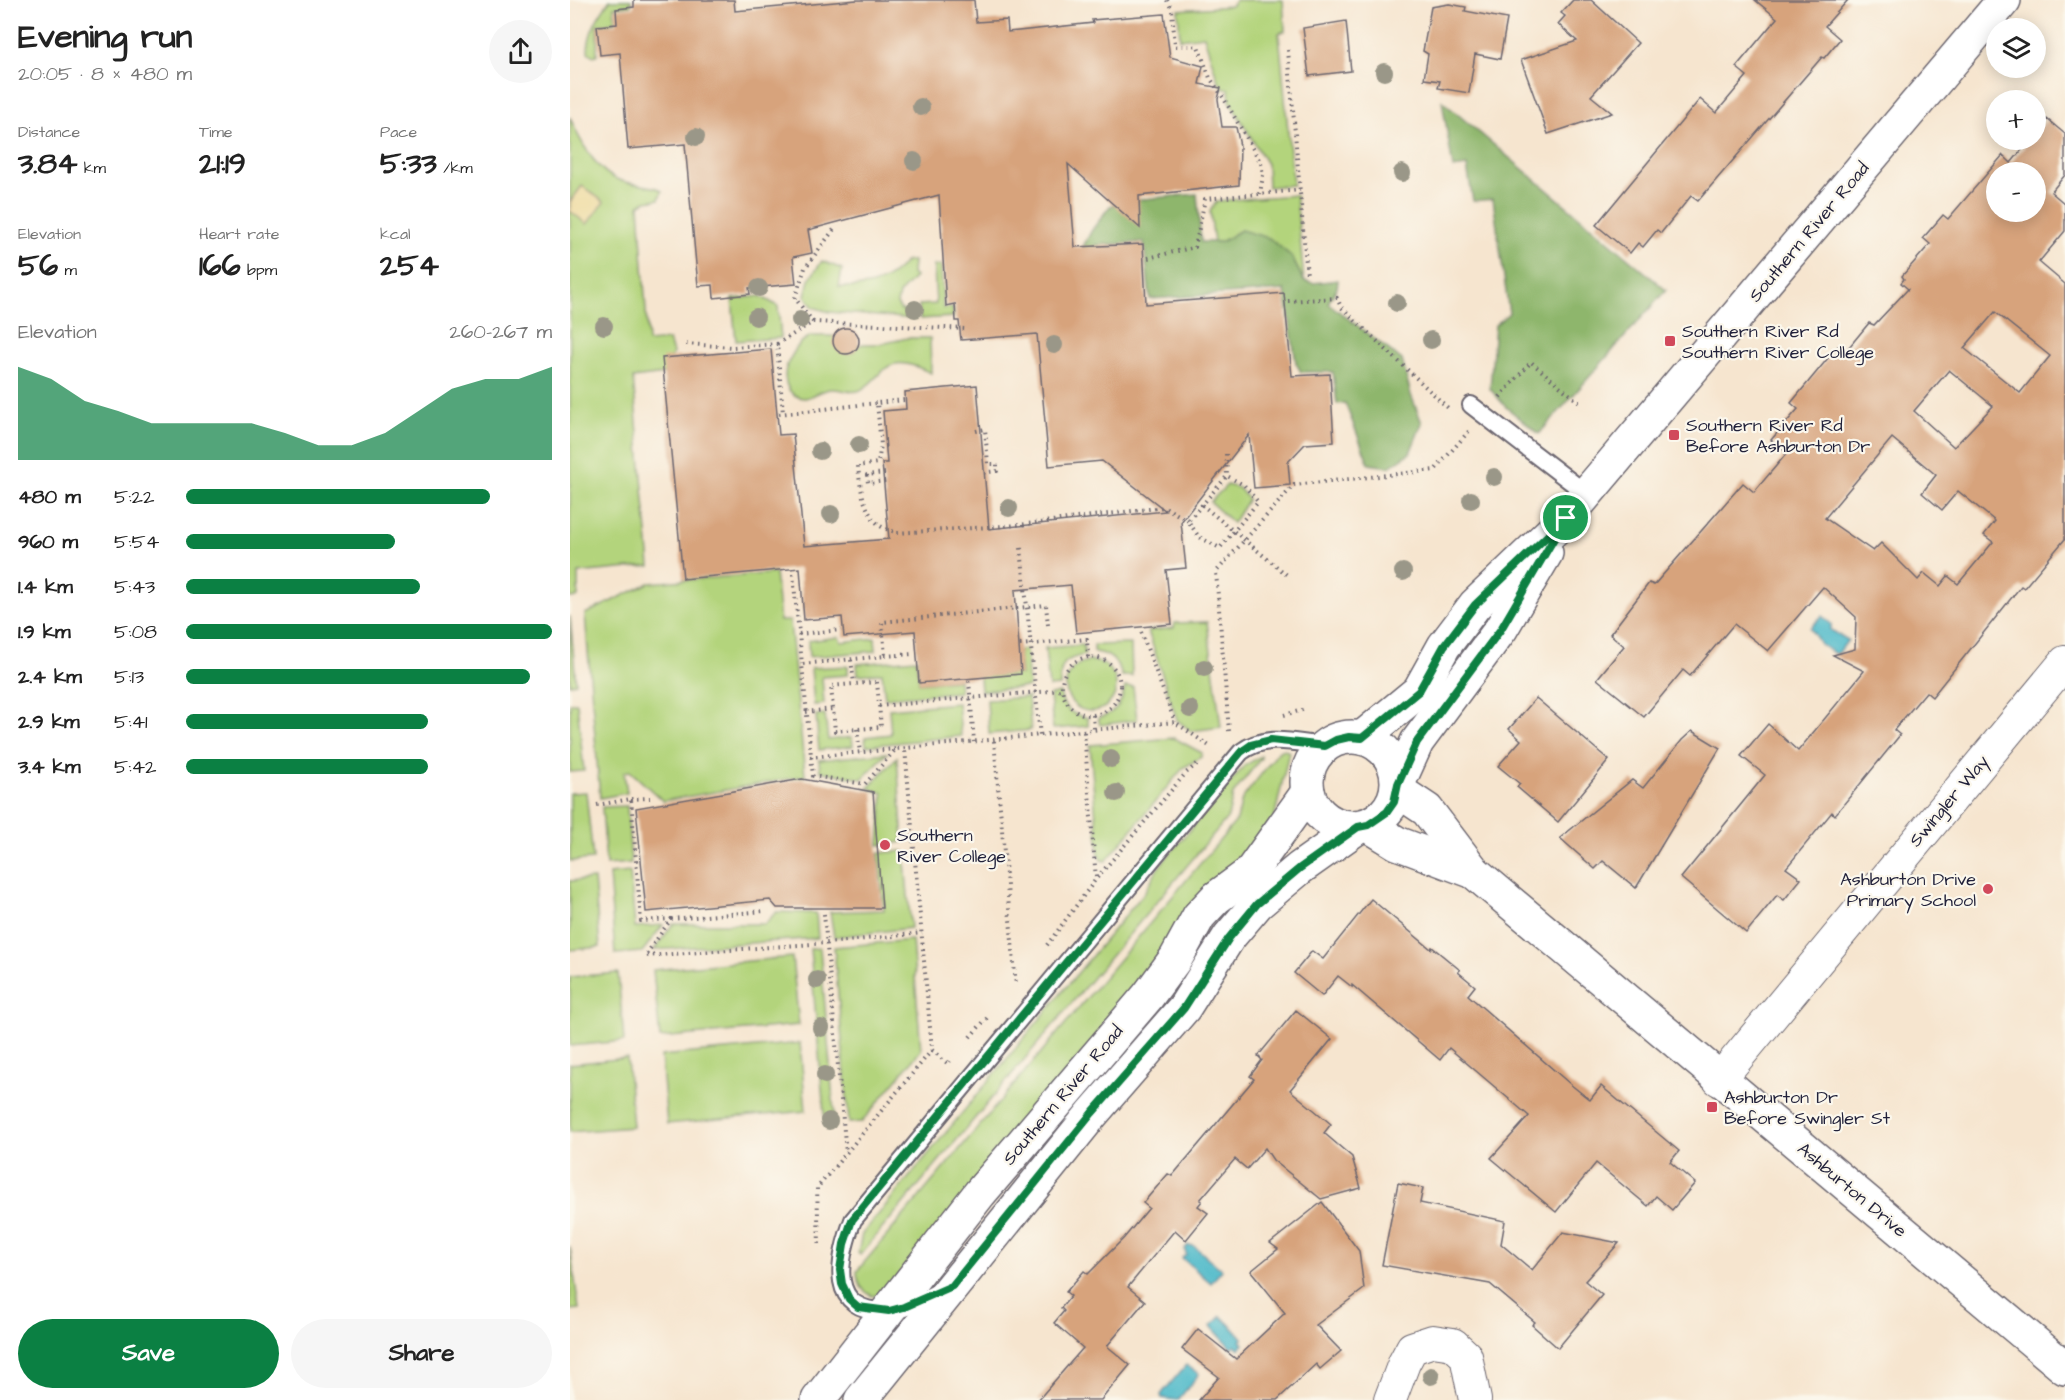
<!DOCTYPE html>
<meta charset="utf-8">
<style>
body{margin:0;font-family:"Architects Daughter",sans-serif;background:#f6f6f6;color:#222;height:100vh;display:flex;flex-direction:column;font-size:22px;white-space:nowrap}
*{box-sizing:border-box;margin:0}
p{font-size:20px;color:#767676}
.icon{flex:none;width:33px;height:33px;fill:none;stroke:currentColor;stroke-width:2;stroke-linecap:round;stroke-linejoin:round}
.map{position:relative;flex:1;overflow:hidden}
.side{display:flex;flex-direction:column;background:#fff;width:570px}
.side>*{flex:none}
.tools{position:absolute;left:1416px;top:18px;display:grid;gap:12px}
.tools a{display:grid;place-items:center;width:60px;height:60px;border-radius:50%;background:#fff;box-shadow:0 3px 15px #0003;font-size:30px}
.pin{position:absolute;display:grid;place-items:center;width:51px;height:51px;color:#fff;margin:-26px;border:3px solid #fff;border-radius:50%;box-shadow:0 2px 6px #0007}
.round{display:grid;place-items:center;flex:none;width:63px;height:63px;border-radius:32px;background:#f6f6f6}
.headline{display:flex;align-items:center;justify-content:space-between;height:102px;padding:0 18px}
h1{font-size:33px;font-weight:800;line-height:45px}
.metrics{display:grid;grid-template-columns:repeat(3,1fr);gap:9px;height:102px;padding:6px 18px}
.metrics div{display:grid;align-content:center}
.metrics b{font-size:30px;font-weight:800}
.metrics small{font-size:16px;font-weight:400}
.metrics p{font-size:16px}
.chart{height:168px;padding:12px 18px}
.chart p{display:flex;justify-content:space-between}
.chart svg{width:100%;height:108px;margin-top:6px;fill:#0b8043;opacity:.7}
.cta{display:flex;gap:12px;margin-top:auto;padding:12px 18px}
.cta a{flex:1;height:69px;border-radius:36px;background:#0b8043;color:#fff;font-size:24px;font-weight:800;line-height:69px;text-align:center}
.cta a+a{background:#f6f6f6;color:#222}
ul{padding:0 18px;list-style:none;font-size:20px}
li{display:grid;grid-template-columns:96px 72px 1fr;align-items:center;height:45px}
li i{height:15px;border-radius:8px;background:#0b8043}
main{display:flex;flex:1;min-height:0}
.map>svg:first-child{display:block}
.green{fill:#b3d47c;stroke:#6a7b5c;stroke-width:1.5}
.forest{fill:#8eb66c;stroke:#586c54;stroke-width:1.5}
.sand{fill:#eeda9e;stroke:#887e6c;stroke-width:1.5}
.water{fill:#4db9c9;stroke:#386e82;stroke-width:1.5}
.building{fill:#d7a37c;fill-rule:evenodd}
.lines{fill:none;stroke-linecap:round;stroke-linejoin:round}
.service-casing{stroke:#6c666f;stroke-width:20}
.minor-casing{stroke:#6c666f;stroke-width:34}
.secondary-casing{stroke:#6c666f;stroke-width:36}
.primary-casing{stroke:#6c666f;stroke-width:36}
.path{stroke:#6c666f;stroke-width:4;stroke-dasharray:1.5 4.5;stroke-linecap:butt}
.service{stroke:#fff;stroke-width:16}
.minor{stroke:#fff;stroke-width:32}
.secondary{stroke:#fff;stroke-width:33}
.primary{stroke:#fff;stroke-width:33}
.tree{fill:#9a9788}
.route-casing{stroke:#fff;stroke-width:12}
.route{stroke:#0b8043;stroke-width:8}
.poi-dot{fill:#d1495b;stroke:#fbf7ec;stroke-width:2}
.labels{text-anchor:middle;dominant-baseline:central;stroke-width:4.5;stroke-linejoin:round;paint-order:stroke}
.street-label{font-size:18px;fill:#22223b;stroke:#fbf7ec}
.poi-label{font-size:18px;fill:#22223b;stroke:#fbf7ec;text-anchor:start}
</style>
<main>
<section class="side">
<div class="headline"><div><h1>Evening run</h1><p>20:05 · 8 × 480 m</p></div><a class="round"><svg class="icon" aria-label="share" viewBox="0 0 24 24"><path d="M12 15V3M7 8l5-5 5 5M5 13v7h14v-7"/></svg></a></div>
<div class="metrics">
<div><p>Distance</p><b>3.84<small> km</small></b></div>
<div><p>Time</p><b>21:19</b></div>
<div><p>Pace</p><b>5:33<small> /km</small></b></div>
</div>
<div class="metrics">
<div><p>Elevation</p><b>56<small> m</small></b></div>
<div><p>Heart rate</p><b>166<small> bpm</small></b></div>
<div><p>kcal</p><b>254</b></div>
</div>
<div class="chart"><p><span>Elevation</span>260–267 m</p>
<svg viewBox="0 0 160 44" preserveAspectRatio="none"><path d="M0 44V6L10 11L20 20L30 24L40 29L50 29L60 29L70 29L80 33L90 38L100 38L110 33L120 24L130 15L140 11L150 11L160 6V44z"/></svg>
</div>
<ul>
<li><b>480 m</b>5:22<i style="width:83%"></i></li>
<li><b>960 m</b>5:54<i style="width:57%"></i></li>
<li><b>1.4 km</b>5:43<i style="width:64%"></i></li>
<li><b>1.9 km</b>5:08<i style="width:100%"></i></li>
<li><b>2.4 km</b>5:13<i style="width:94%"></i></li>
<li><b>2.9 km</b>5:41<i style="width:66%"></i></li>
<li><b>3.4 km</b>5:42<i style="width:66%"></i></li>
</ul>
<div class="cta"><a>Save</a><a>Share</a></div>
</section>
<div class="map">
<svg width="1495" height="1400" viewBox="0 0 1495 1400">
<rect width="100%" height="100%" fill="#fbf7ec"/>
<filter id="ink" filterUnits="userSpaceOnUse"><feTurbulence type="fractalNoise" baseFrequency=".0167" numOctaves="2"/><feDisplacementMap in="SourceGraphic" scale="12" xChannelSelector="R" yChannelSelector="G"/><feConvolveMatrix kernelMatrix="1 2 1 2 8 2 1 2 1" color-interpolation-filters="sRGB"/></filter>
<filter id="wash" filterUnits="userSpaceOnUse"><feTurbulence type="fractalNoise" baseFrequency=".008" numOctaves="4" result="noise"/><feDisplacementMap in="SourceGraphic" scale="24" xChannelSelector="R" yChannelSelector="G"/><feGaussianBlur stdDeviation="1.35" result="paint"/><feColorMatrix in="noise" values="0 0 0 0 0 0 0 0 0 0 0 0 0 0 0 0 0 1.4 0 .05"/><feComposite in="paint" operator="in"/></filter>
<g filter="url(#wash)">
<rect width="100%" height="100%" fill="#f6e5cf"/>
<g class="green">
<path d="M40 0H61V5L44 7 45 22 27 25V55L23 56 18 52C18 32 28 16 40 0Z"/>
<path d="M666 0H713L715 31 709 33 723 185 698 187 697 164 660 102 659 89H654L648 81 634 36 610 39 608 10 661 6Z"/>
<path d="M0 117C8 138 27 173 49 180 61 184 75 185 87 188L92 191 89 199 76 201 69 205 78 342 99 340 103 353 94 374 63 378 80 566 8 573V597L0 598Z"/>
<path d="M726 195 734 281 721 256 671 230 651 242H644L640 211 647 201Z"/>
<path d="M252 261 272 269 269 287C296 288 318 284 336 261H343L342 274 345 277 329 294 327 304 331 310 345 313 346 319 259 312 243 307 235 295 239 280Z"/>
<path d="M371 265 373 308H383V317L350 319 349 305 366 304 364 266Z"/>
<path d="M190 296 208 306 211 338 166 341 162 299Z"/>
<path d="M241 336H265L266 348 276 354 283 352 289 345 294 344H311L337 338H360L361 373C350 368 338 362 325 364 310 367 303 386 288 391 278 393 270 388 260 389 251 390 242 398 234 398 214 396 211 373 220 359 226 348 230 341 241 336Z"/>
<path d="M657 485 669 488 678 499 663 523 640 502Z"/>
<path d="M205 573 210 621H220L235 776 93 801 60 771 54 772 57 793 30 798 15 614 79 583Z"/>
<path d="M0 616 6 683 0 684Z"/>
<path d="M637 622 651 727 621 731 607 720 578 631 604 628 605 623Z"/>
<path d="M269 637 271 642 305 638 306 651 239 657 238 641Z"/>
<path d="M561 644 562 676H552C548 661 539 653 524 652V645Z"/>
<path d="M513 645 515 655C493 659 490 664 490 686L479 687 475 648Z"/>
<path d="M456 649 459 687 411 691 410 677 451 674 449 650Z"/>
<path d="M346 659 349 683 389 680 390 692 315 698 312 673 288 675 287 664Z"/>
<circle cx="521" cy="686" r="25"/>
<path d="M278 666V675L252 677 254 704 244 705 241 668Z"/>
<path d="M555 687H563L567 720 530 725 528 718C546 713 551 705 555 687Z"/>
<path d="M490 693C493 709 502 715 518 718V726L483 729 480 695Z"/>
<path d="M458 697 461 730 419 734 417 700Z"/>
<path d="M0 703H7L14 771 0 772Z"/>
<path d="M388 703 391 736 296 746 295 737 321 734 319 709Z"/>
<path d="M255 714 258 740 282 737 283 746 249 750 246 715Z"/>
<path d="M604 738 632 753 631 757 613 768 536 861 531 860 529 855 520 745Z"/>
<path d="M713 749 719 752 703 824 313 1294 302 1296C292 1290 287 1284 287 1271L667 820 672 799 709 751Z"/>
<path d="M317 753 292 779 250 771 249 760Z"/>
<path d="M691 756V758L663 794 658 817 290 1255 288 1253 292 1234 574 893 588 868 674 766Z"/>
<path d="M327 757 333 842 309 845 313 793 298 788Z"/>
<path d="M16 792 23 859 0 861V793Z"/>
<path d="M57 806 61 863 36 865 32 807Z"/>
<path d="M334 851 341 928 264 937 260 912 314 910 309 853Z"/>
<path d="M60 872 65 927 93 925 72 952 45 954 39 874Z"/>
<path d="M24 879 30 947 0 950V881Z"/>
<path d="M206 912 246 913 248 938 84 950 103 924H195Z"/>
<path d="M342 940 351 1050 292 1122 279 1123 264 947Z"/>
<path d="M250 948 265 1124 255 1125 240 949Z"/>
<path d="M222 957 229 1025 90 1038 83 970Z"/>
<path d="M48 973 54 1041 0 1046V977Z"/>
<path d="M230 1043 236 1111 97 1124 91 1056Z"/>
<path d="M57 1058 63 1127 0 1132V1064Z"/>
<path d="M0 1246 9 1309 0 1310Z"/>
</g>
<g class="forest">
<path d="M872 101 1096 290 969 434 936 407 920 389 925 325 939 313 923 199 903 201 897 166 883 168Z"/>
<path d="M627 194 631 242H651L671 230 699 238 721 256 734 281 743 283 768 280 767 288 758 303 832 360 841 395 852 423 840 453 819 467 799 464 775 403 767 404 763 372H731L726 363 715 290 580 299 574 242 526 245 528 304 508 256 522 230 540 206 573 199Z"/>
</g>
<path class="sand" d="M12 186 34 202 17 224 0 211V202Z"/>
<g class="water">
<path d="M1252 616 1261 624V630L1278 640 1267 655 1251 645 1240 628Z"/>
<path d="M618 1245 624 1246 652 1270 641 1283 612 1258 616 1255 615 1249Z"/>
<path d="M651 1316 673 1338 670 1341 673 1344 669 1349 665 1345 661 1348 641 1326Z"/>
<path d="M616 1365 629 1374 608 1400 592 1398 591 1395 594 1391Z"/>
</g>
<g id="blocks">
<g class="building">
<path d="M64 0H164L165 11 287 0H404L406 22 437 20 438 32 523 23 522 20 594 14 600 57 633 66 629 84 651 88 648 99 652 127H666L670 146 669 185 569 196 570 228 498 164 505 247 573 244 576 304 714 293 722 376 760 374 764 442 735 444 718 462 720 485 684 488 679 435 611 522 616 568 596 570 602 624 506 633 501 585 445 590 451 674 349 683 345 631 274 637 272 617 234 620 230 568 113 579 92 358 201 349 209 435 223 434 234 546 319 539 312 463H317L313 411 336 409 335 392 407 385 419 529 596 511 532 461 479 466 467 334 391 340 389 321H386L385 304 376 306 369 195 238 230 242 253 223 257 226 284 179 288 180 294 144 298 143 285 128 286 115 144 58 149 50 53 30 55 27 26 47 24 46 9 64 7Z"/>
<path d="M1003 0H1021L1068 43 1021 96 1042 113 978 134 951 60 1007 41 988 24 995 16 991 13Z"/>
<path d="M1185 0H1278L1255 26 1270 39 1254 58 1252 57 1128 201 1121 196 1091 233 1087 230 1073 247 1068 243 1060 253 1026 225 1130 99 1146 113 1177 76 1166 67 1207 18Z"/>
<path d="M879 4 896 7 895 11 937 19 930 59 905 54 899 93 868 88 870 81 854 79 858 54 853 51 861 7Z"/>
<path d="M776 21 781 71 739 76 733 28Z"/>
<path d="M1477 119 1495 134V175L1481 192 1495 204V231L1469 262 1495 284V539L1454 588 1451 586 1362 697 1356 692 1324 730 1330 735 1265 815 1262 812 1216 868 1231 879 1214 900 1207 895 1176 933 1111 878 1195 775 1171 756 1198 724 1228 751 1294 671 1263 655 1285 649 1286 617 1253 587 1198 651 1164 624 1120 676 1113 670 1074 717 1027 679 1054 646 1040 634 1079 583 1084 585 1173 483 1184 492 1217 453 1201 440 1228 409 1221 403 1268 346 1275 352 1299 323 1304 325 1338 289 1331 283 1334 279 1332 276 1360 244 1353 238 1373 215 1378 219 1433 155 1441 163 1460 140H1466V133ZM1426 172H1466V212H1426ZM1425 312 1480 356 1450 393 1394 348ZM1379 370 1423 406 1384 447 1344 411ZM1322 438 1366 475 1352 493 1372 510 1388 491 1425 521 1414 535 1423 542 1388 584 1378 576 1370 586 1354 573 1348 580 1311 543 1303 551 1255 518Z"/>
<circle cx="276" cy="341" r="13"/>
<path d="M966 698 1039 760 988 822 947 787 950 784 928 766 951 740 939 729Z"/>
<path d="M1122 731 1150 748 1066 888 1033 861 1025 869 990 838 1062 780 1073 788 1112 740Z"/>
<path d="M232 779 303 792 312 908H207L200 900 76 912 66 808Z"/>
<path d="M801 899 861 949 862 947 890 970 888 972 905 986 898 995 1000 1084 1020 1100 1031 1086 1109 1151 1100 1162 1125 1183 1102 1210 1086 1196 1078 1206 1026 1163 986 1212 921 1158 959 1116 879 1048 870 1060 782 985V987L768 976 752 996 724 973 742 951 753 959Z"/>
<path d="M726 1010 762 1039 720 1090 761 1124 754 1133 782 1157 791 1188 751 1199 703 1160 695 1148 677 1169 665 1159 630 1200 632 1201 628 1206 638 1213 616 1240 605 1230 558 1287 575 1301 537 1346 560 1365 531 1400H468L513 1348 484 1323 494 1311 491 1308 501 1296 496 1292 514 1271 518 1274 554 1238 579 1208 573 1203 598 1174 602 1176 684 1079 680 1076 692 1060 688 1056Z"/>
<path d="M828 1183 853 1188 850 1203 935 1221 931 1244 962 1270 993 1232 1049 1243 1015 1281 1032 1295 988 1348 962 1325 965 1322 920 1284 812 1265Z"/>
<path d="M752 1202 789 1251 794 1289 746 1325 771 1351 750 1369 746 1364 707 1400H629L649 1377 612 1349 628 1329 666 1359 715 1313 681 1271 708 1249 700 1243Z"/>
</g>
</g>
</g>
<g filter="url(#ink)">
<use href="#blocks" fill-opacity="0" stroke="#6c666f" stroke-width="1.5"/>
<g class="lines">
<g class="service-casing">
<g id="service">
<path d="M901 405 1017 494"/>
<path d="M370 1291C355 1298 336 1311 318 1311 257 1313 268 1260 283 1220L671 752C697 733 725 743 755 746"/>
</g>
</g>
<g class="minor-casing">
<g id="minor">
<path d="M1149 1080 1495 662"/>
<path d="M820 1400 834 1363 842 1348 863 1341 883 1344 896 1356 905 1400"/>
</g>
</g>
<g class="secondary-casing">
<g id="secondary">
<path d="M827 790 857 810 904 872 1495 1368"/>
<path d="M798 825 827 843 904 872"/>
</g>
</g>
<g class="primary-casing">
<g id="primary">
<circle cx="782" cy="782" r="45"/>
<path d="M792 738 849 691 874 646 905 605 996 518 1434 0"/>
<path d="M828 784 847 742 931 629 976 553"/>
<path d="M248 1400 410 1193 578 996 606 958 629 916 646 898 680 873 738 792"/>
<path d="M291 1400 522 1114 614 1008 659 937 687 904 730 868 788 827"/>
</g>
</g>
<g class="path">
<path d="M597 0 602 10 605 46H628L640 78 653 97 691 163 693 175 690 194"/>
<path d="M718 50 737 276"/>
<path d="M578 258 625 247 635 199 730 190"/>
<path d="M718 301 767 298 771 307 878 408"/>
<path d="M243 322 225 298 235 268 265 228"/>
<path d="M116 344 163 347 207 344 213 413"/>
<path d="M207 344 243 322 396 329"/>
<path d="M930 397 961 362 1010 403"/>
<path d="M334 400 307 403 311 445 308 463 288 466C290 487 293 510 309 525 314 529 321 530 327 533L449 525 595 507 618 521"/>
<path d="M209 414 307 403"/>
<path d="M406 431 415 429 418 464H427V471L410 473"/>
<path d="M656 454 657 476 632 505 717 575"/>
<path d="M315 473 297 475 298 483 316 481"/>
<path d="M632 505 618 521 629 537 650 548 688 502 674 485 657 476"/>
<path d="M451 548 470 736"/>
<path d="M223 574 232 664"/>
<path d="M478 625 476 605 312 622 315 656 232 664 243 776 295 784 326 749 605 722 642 748"/>
<path d="M571 632 605 722"/>
<path d="M229 634 271 630"/>
<path d="M450 645 517 639 518 657"/>
<path d="M315 656 343 654"/>
<circle cx="521" cy="686" r="29"/>
<path d="M281 660 284 683"/>
<path d="M399 681 404 742"/>
<path d="M307 682 311 727 265 731 261 686Z"/>
<path d="M309 706 492 690"/>
<path d="M236 712 263 709"/>
<path d="M523 715 524 730"/>
<path d="M714 715 736 709"/>
<path d="M287 729 290 753"/>
<path d="M659 731 646 572 724 485 865 470 899 431"/>
<path d="M514 732 526 879"/>
<path d="M424 741 446 986"/>
<path d="M240 757 325 749"/>
<path d="M61 799 80 798"/>
<path d="M27 805 61 799 71 921 101 919 75 956 257 943 352 933"/>
<path d="M254 914 276 1153"/>
<path d="M101 919 195 911"/>
<path d="M477 945 526 879 616 773 627 764"/>
<path d="M400 1037 417 1018"/>
<path d="M362 1050 378 1064 380 1061"/>
<path d="M249 1244 247 1188 362 1050 335 749"/>
</g>
<use href="#service" class="service"/>
<use href="#minor" class="minor"/>
<use href="#secondary" class="secondary"/>
<use href="#primary" class="primary"/>
</g>
<g class="tree">
<circle cx="814" cy="72" r="9"/>
<circle cx="351" cy="107" r="9"/>
<circle cx="126" cy="137" r="9"/>
<circle cx="344" cy="161" r="9"/>
<circle cx="832" cy="173" r="9"/>
<circle cx="189" cy="288" r="9"/>
<circle cx="827" cy="303" r="9"/>
<circle cx="345" cy="309" r="9"/>
<circle cx="186" cy="317" r="9"/>
<circle cx="230" cy="320" r="9"/>
<circle cx="34" cy="326" r="9"/>
<circle cx="861" cy="340" r="9"/>
<circle cx="484" cy="345" r="9"/>
<circle cx="289" cy="445" r="9"/>
<circle cx="250" cy="451" r="9"/>
<circle cx="924" cy="477" r="9"/>
<circle cx="901" cy="500" r="9"/>
<circle cx="439" cy="508" r="9"/>
<circle cx="261" cy="514" r="9"/>
<circle cx="833" cy="572" r="9"/>
<circle cx="634" cy="668" r="9"/>
<circle cx="620" cy="709" r="9"/>
<circle cx="541" cy="759" r="9"/>
<circle cx="546" cy="793" r="9"/>
<circle cx="247" cy="980" r="9"/>
<circle cx="251" cy="1028" r="9"/>
<circle cx="255" cy="1075" r="9"/>
<circle cx="259" cy="1121" r="9"/>
<circle cx="861" cy="1376" r="9"/>
</g>
</g>
<g class="lines" filter="url(#ink)">
<g class="route-casing">
<path id="route" d="M996 518 931 629 847 742 828 784 824 802 817 812 798 825 788 827 730 868 687 904 659 938 614 1008 522 1113 382 1286 334 1307 319 1311 288 1307 279 1299 272 1284 270 1270 274 1244 282 1220 671 752 681 745 701 740 755 746 766 740 779 737 792 738 849 691 874 646 905 605Z"/>
</g>
<use href="#route" class="route"/>
</g>
<g class="poi-dot">
<rect x="1094" y="335" width="12" height="12" rx="3"/>
<rect x="1098" y="429" width="12" height="12" rx="3"/>
<circle cx="315" cy="845" r="6"/>
<circle cx="1418" cy="889" r="6"/>
<rect x="1136" y="1101" width="12" height="12" rx="3"/>
</g>
<g class="labels">
<g class="street-label">
<text transform="translate(1239 232) rotate(-50)">Southern River Road</text>
<text transform="translate(1379 801) rotate(-50)">Swingler Way</text>
<text transform="translate(493 1095) rotate(-50)">Southern River Road</text>
<text transform="translate(1282 1190) rotate(40)">Ashburton Drive</text>
</g>
<g class="poi-label">
<text x="1112" y="331">Southern River Rd<tspan x="1112" dy="21">Southern River College</tspan></text>
<text x="1116" y="425">Southern River Rd<tspan x="1116" dy="21">Before Ashburton Dr</tspan></text>
<text x="327" y="835">Southern<tspan x="327" dy="21">River College</tspan></text>
<text x="1406" y="879" text-anchor="end">Ashburton Drive<tspan x="1406" dy="21">Primary School</tspan></text>
<text x="1154" y="1097">Ashburton Dr<tspan x="1154" dy="21">Before Swingler St</tspan></text>
</g>
</g>
</svg>
<div class="tools">
<a><svg class="icon" aria-label="layers" viewBox="0 0 24 24"><path d="M12 4l9 5-9 5-9-5zM3 14l9 5 9-5"/></svg></a>
<a>+</a>
<a>−</a>
</div>
<div class="pin" style="left:996px;top:518px;background:#1e9e55"><svg class="icon" aria-label="arrive" viewBox="0 0 24 24"><path d="M6 21V4h12l-3 4 3 4H6"/></svg></div>
</div>
</main>
